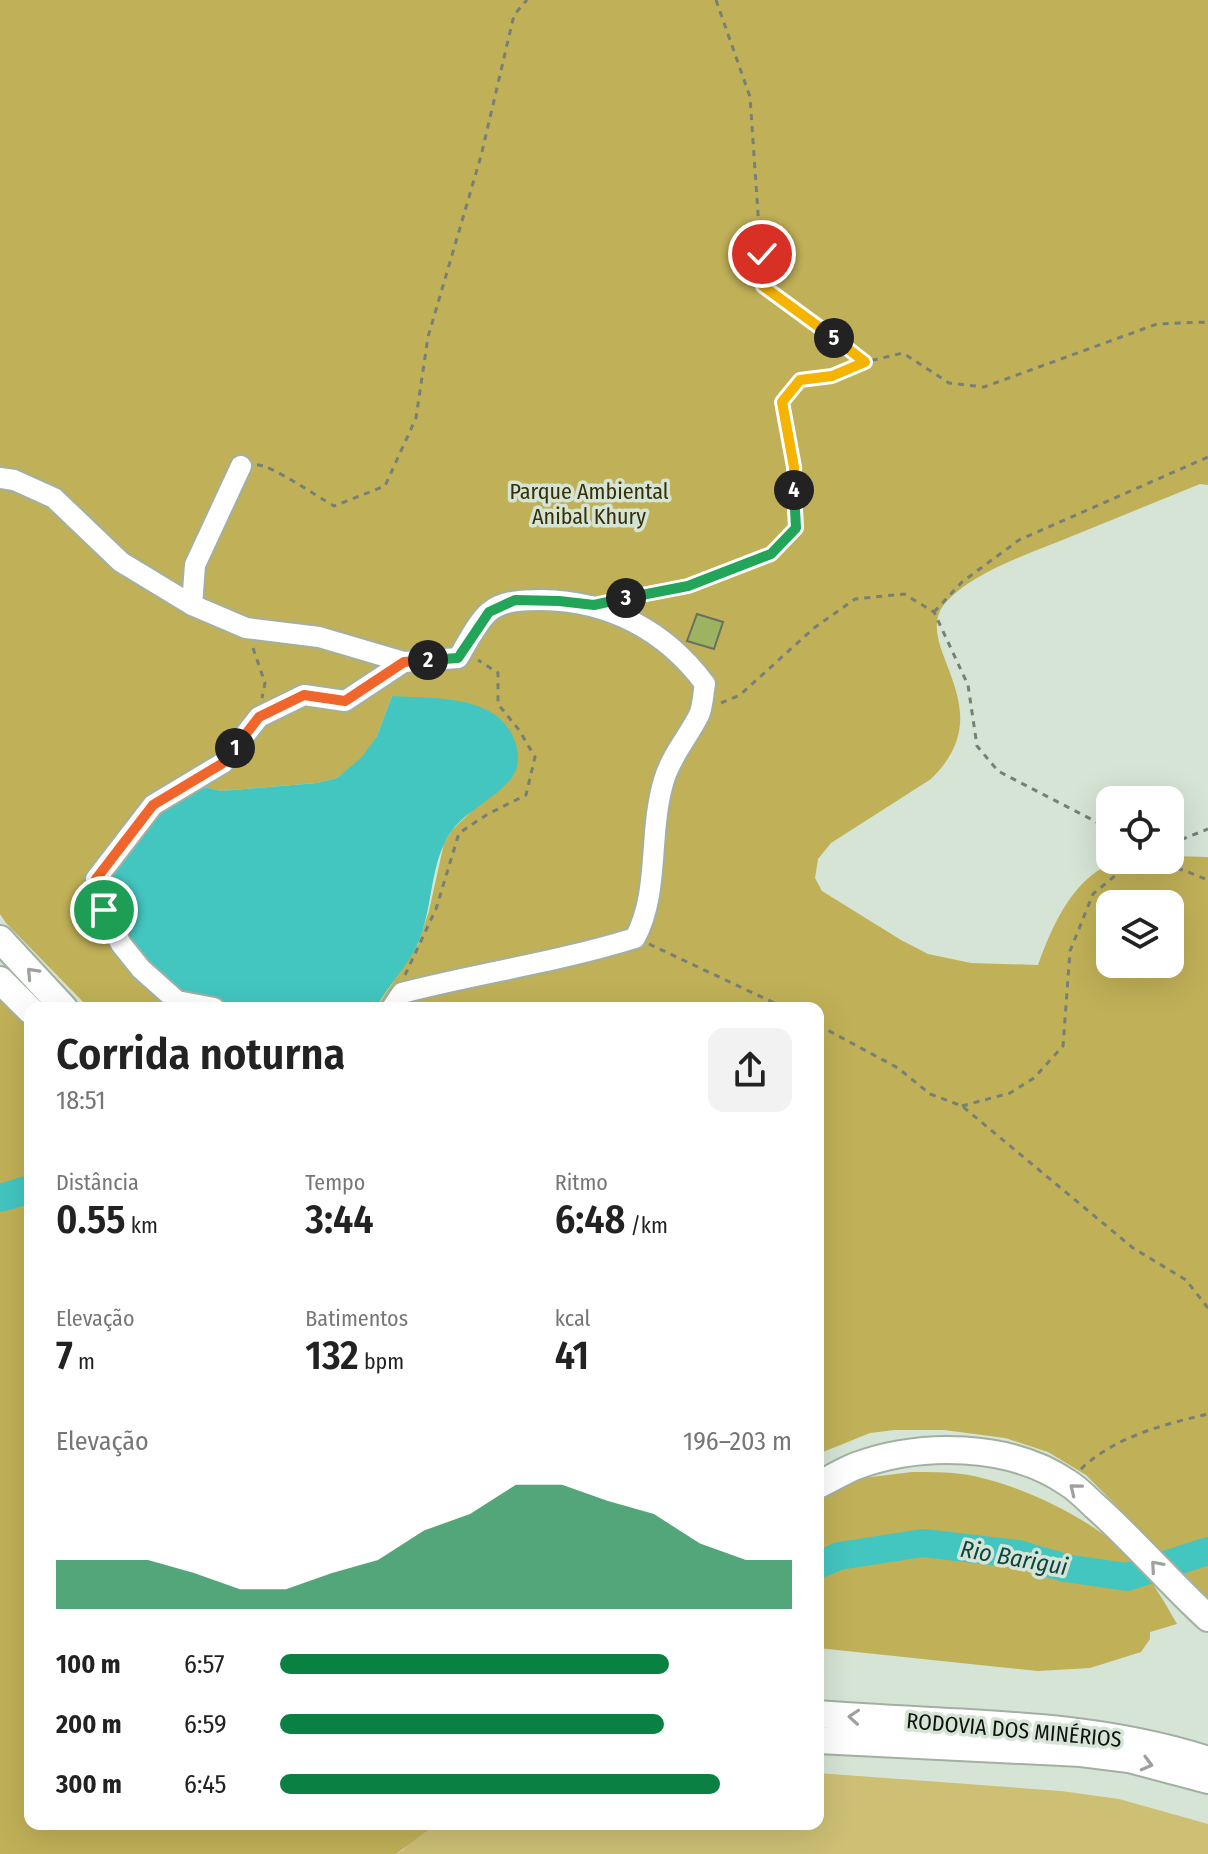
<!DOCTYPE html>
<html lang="pt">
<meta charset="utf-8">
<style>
body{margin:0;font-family:"Fira Sans Condensed",sans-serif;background:#f2f2f2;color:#222;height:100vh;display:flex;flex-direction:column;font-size:30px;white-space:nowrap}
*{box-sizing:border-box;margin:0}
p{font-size:26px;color:#767676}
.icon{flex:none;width:44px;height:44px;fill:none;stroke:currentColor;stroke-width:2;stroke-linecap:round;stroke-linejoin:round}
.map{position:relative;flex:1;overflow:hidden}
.sheet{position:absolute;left:24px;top:1002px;width:800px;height:828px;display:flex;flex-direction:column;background:#fff;border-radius:16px;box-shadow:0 8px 32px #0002}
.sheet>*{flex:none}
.controls{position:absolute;left:1096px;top:786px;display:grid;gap:16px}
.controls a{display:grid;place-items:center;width:88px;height:88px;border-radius:16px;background:#fff;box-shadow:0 8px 32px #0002;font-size:40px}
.pin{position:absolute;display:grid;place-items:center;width:68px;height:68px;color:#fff;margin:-34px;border:4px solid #fff;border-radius:50%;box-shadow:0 2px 8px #0007}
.km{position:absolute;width:40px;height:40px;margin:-20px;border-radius:50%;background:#222;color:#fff;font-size:22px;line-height:40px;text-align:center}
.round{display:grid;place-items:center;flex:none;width:84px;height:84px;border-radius:16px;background:#f2f2f2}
.summary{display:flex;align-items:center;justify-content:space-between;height:136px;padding:0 32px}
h1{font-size:44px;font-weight:600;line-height:60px}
.metrics{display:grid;grid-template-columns:repeat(3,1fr);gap:12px;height:136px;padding:8px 32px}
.metrics div{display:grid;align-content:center}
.metrics b{font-size:40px;font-weight:600}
.metrics small{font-size:22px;font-weight:400}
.metrics p{font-size:22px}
.chart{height:224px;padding:16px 32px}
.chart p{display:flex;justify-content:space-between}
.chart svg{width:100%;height:144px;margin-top:8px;fill:#0b8043;opacity:.7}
ul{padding:0 32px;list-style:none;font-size:26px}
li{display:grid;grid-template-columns:128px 96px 1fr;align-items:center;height:60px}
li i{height:20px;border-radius:10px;background:#0b8043}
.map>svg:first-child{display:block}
.green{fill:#cdbf74}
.forest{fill:#c0b057;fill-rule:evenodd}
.water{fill:#43c5c0}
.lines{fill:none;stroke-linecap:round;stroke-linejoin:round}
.river{stroke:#43c5c0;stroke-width:28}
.building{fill:#9cb462;stroke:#6a7060;stroke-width:2}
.minor-casing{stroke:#a2b0a2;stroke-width:24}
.major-casing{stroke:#a2b0a2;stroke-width:30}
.path{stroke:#768076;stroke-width:3;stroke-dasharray:6 6;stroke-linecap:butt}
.minor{stroke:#fff;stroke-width:20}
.major{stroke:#fff;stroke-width:26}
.oneway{stroke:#9fa19f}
.split-1-casing{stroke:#fff;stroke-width:16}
.split-2-casing{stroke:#fff;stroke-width:16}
.split-3-casing{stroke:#fff;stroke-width:16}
.split-4-casing{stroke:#fff;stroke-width:16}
.split-5-casing{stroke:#fff;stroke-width:16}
.split-6-casing{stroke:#fff;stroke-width:16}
.split-1{stroke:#f0652b;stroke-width:10}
.split-2{stroke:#f0652b;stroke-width:10}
.split-3{stroke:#22a559;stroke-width:10}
.split-4{stroke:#22a559;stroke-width:10}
.split-5{stroke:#f5b400;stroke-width:10}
.split-6{stroke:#f5b400;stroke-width:10}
.labels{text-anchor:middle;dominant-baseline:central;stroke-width:7;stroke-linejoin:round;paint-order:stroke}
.park-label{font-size:22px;fill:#362f07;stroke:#d5e4d5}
.street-label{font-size:22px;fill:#0e130e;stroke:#d5e4d5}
.water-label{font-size:24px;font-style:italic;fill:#0c4644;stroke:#d5e4d5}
</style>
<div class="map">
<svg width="1208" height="1854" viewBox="0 0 1208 1854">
<rect width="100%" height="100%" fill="#d5e4d5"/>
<path class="green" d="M818 1773 1061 1791 1119 1799 1208 1824V1854H396L403 1850 426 1824H818Z"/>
<g class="forest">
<path d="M0 0H1208V485L1200 484C1155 502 1110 521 1065 539 1028 554 974 572 947 601 906 644 1007 705 931 779L831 843 818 859 815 878 822 891 901 940 928 954 971 963 1038 965C1052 926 1075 872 1120 861 1135 857 1155 860 1170 860V856L1208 857V1598L1086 1475 1048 1452 1005 1438 944 1430H894L870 1433 818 1454V1008H376L418 944 429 911 444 843 452 830 474 809 392 696 377 736 362 758 337 778 317 783 221 791 172 780 193 1008H89L6 923 0 914ZM1110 904H1170V964H1110Z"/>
<path d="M0 988 30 1021V1824H436L396 1854H0Z"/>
<path d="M912 1472C928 1472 946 1472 962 1474 1018 1482 1103 1523 1140 1567 1155 1585 1166 1605 1177 1624L1150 1632V1639L1141 1652 1090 1668 1038 1671 818 1648V1496L863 1478Z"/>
</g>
<path class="water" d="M392 696C435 699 505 693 517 749 519 761 518 772 508 782 489 803 459 814 446 840 430 871 432 909 419 941 409 965 388 985 376 1008H193L153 988 129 970 115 950 106 900 113 865 145 810 173 780 221 791 317 783 337 778 362 757 377 736Z"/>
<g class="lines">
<g class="river">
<path d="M0 1198 30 1189"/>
<path d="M818 1565 839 1556 923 1543 1018 1554 1065 1568 1127 1577 1208 1551"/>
</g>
</g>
<path class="building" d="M697 614 723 622 714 649 687 641Z"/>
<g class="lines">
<g class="minor-casing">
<g id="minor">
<path d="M0 478 14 480 54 498 121 562 192 605 246 628 319 637 404 662 458 658C466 645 478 621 489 612 503 600 525 600 542 600 609 601 665 630 705 684 703 694 703 706 699 715 688 737 671 756 664 780 648 832 660 892 635 938 558 962 479 973 402 993L392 1008"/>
<path d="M192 605 195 565 241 466"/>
<path d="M214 1008 177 1001 141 969 121 944 104 910 96 879 153 805 223 763 259 717 304 695 345 701 404 662"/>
</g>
</g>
<g class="major-casing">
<g id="major">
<path d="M0 939 64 1008"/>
<path d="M0 980 30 1010"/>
<path d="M818 1485C831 1479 843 1471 856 1466 921 1442 1010 1443 1068 1483 1078 1489 1087 1499 1096 1507 1135 1542 1169 1582 1208 1618"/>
<path d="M818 1714C948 1725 1082 1719 1208 1760"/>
<path d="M818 1740 1081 1753 1129 1759 1208 1780"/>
</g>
</g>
<g class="path">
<path d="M716 0 750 97 763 286 865 362"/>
<path d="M257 465C270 464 318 497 334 506L385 486 416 418 428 337 481 156 514 15 527 0"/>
<path d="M625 599 688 586 771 554 796 528 794 467 782 402 800 380 832 376 865 362 903 353 949 383 984 387 1157 324 1208 322"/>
<path d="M934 612 962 582 1019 540 1208 457"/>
<path d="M253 648 265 683 262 698"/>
<path d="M721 703 740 695 814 628 855 599 904 594 934 612 968 685 977 746 998 771 1110 829"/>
<path d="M1170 844 1208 829"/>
<path d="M1142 860 1183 870 1208 880"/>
<path d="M649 944 785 1008"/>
<path d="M405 975 436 909 459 833 488 814 526 795 535 757 519 730 498 704V673L478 660"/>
<path d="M818 1025 898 1068 930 1094 962 1106 1133 1248 1186 1280 1208 1308"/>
<path d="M962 1106 1010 1093 1034 1078 1063 1046 1070 951 1093 894 1134 860"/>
<path d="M1081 1469C1114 1437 1165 1424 1208 1414"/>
</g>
<use href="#minor" class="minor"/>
<use href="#major" class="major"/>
</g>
<defs><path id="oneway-chevron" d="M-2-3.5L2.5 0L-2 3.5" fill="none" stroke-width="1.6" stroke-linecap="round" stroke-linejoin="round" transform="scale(2)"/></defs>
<g class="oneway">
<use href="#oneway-chevron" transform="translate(32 973) rotate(-133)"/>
<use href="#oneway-chevron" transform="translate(1075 1489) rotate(-141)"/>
<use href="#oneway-chevron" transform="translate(1156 1566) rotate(-131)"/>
<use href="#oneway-chevron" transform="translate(854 1717) rotate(-176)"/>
<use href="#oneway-chevron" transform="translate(1147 1764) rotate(15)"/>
</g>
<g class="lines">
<g class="split-1-casing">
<path id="split-1" d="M104 910 96 879 153 805 223 763 235 748"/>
</g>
<g class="split-2-casing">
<path id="split-2" d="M235 748 259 717 304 695 345 701 404 662 428 660"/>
</g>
<g class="split-3-casing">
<path id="split-3" d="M428 660 458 658 489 612 515 600 559 601 594 605 626 598"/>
</g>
<g class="split-4-casing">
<path id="split-4" d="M626 598 688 586 771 554 796 528 794 490"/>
</g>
<g class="split-5-casing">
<path id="split-5" d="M794 490V467L782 402 800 380 832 376 865 362 834 338"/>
</g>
<g class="split-6-casing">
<path id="split-6" d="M762 254 763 286 834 338"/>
</g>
<use href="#split-1" class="split-1"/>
<use href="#split-2" class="split-2"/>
<use href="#split-3" class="split-3"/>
<use href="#split-4" class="split-4"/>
<use href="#split-5" class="split-5"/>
<use href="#split-6" class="split-6"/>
</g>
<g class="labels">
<g class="park-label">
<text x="589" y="491">Parque Ambiental<tspan x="589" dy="25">Anibal Khury</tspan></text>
</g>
<g class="street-label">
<text transform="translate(1014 1730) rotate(5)">RODOVIA DOS MINÉRIOS</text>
</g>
<g class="water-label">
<text transform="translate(1014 1558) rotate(10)">Rio Barigui</text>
</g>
</g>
</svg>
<div class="controls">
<a><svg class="icon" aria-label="locate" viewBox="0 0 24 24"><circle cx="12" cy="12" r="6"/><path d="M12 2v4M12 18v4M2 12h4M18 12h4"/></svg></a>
<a><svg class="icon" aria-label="layers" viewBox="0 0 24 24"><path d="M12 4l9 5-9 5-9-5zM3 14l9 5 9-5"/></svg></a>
</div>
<div class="pin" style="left:104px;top:910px;background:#1e9e55"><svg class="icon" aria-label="arrive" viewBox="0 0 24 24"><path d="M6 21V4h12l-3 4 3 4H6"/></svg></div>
<div class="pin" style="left:762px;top:254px;background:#d93025"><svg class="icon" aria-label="check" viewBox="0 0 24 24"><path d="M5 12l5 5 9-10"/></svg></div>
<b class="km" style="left:235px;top:748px">1</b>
<b class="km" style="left:428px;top:660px">2</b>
<b class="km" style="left:626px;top:598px">3</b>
<b class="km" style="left:794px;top:490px">4</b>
<b class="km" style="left:834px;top:338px">5</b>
<section class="sheet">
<div class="summary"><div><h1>Corrida noturna</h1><p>18:51</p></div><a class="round"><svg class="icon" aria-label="share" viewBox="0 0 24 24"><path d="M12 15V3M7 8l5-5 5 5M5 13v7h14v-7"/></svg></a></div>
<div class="metrics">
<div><p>Distância</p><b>0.55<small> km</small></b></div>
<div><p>Tempo</p><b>3:44</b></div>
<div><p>Ritmo</p><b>6:48<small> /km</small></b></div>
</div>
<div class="metrics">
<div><p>Elevação</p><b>7<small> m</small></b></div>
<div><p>Batimentos</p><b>132<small> bpm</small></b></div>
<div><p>kcal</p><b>41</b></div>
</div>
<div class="chart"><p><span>Elevação</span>196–203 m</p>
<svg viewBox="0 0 160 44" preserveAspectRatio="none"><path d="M0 44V29L10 29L20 29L30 33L40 38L50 38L60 33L70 29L80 20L90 15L100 6L110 6L120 11L130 15L140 24L150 29L160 29V44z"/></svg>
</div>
<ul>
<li><b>100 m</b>6:57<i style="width:76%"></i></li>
<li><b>200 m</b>6:59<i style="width:75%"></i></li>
<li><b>300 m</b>6:45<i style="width:86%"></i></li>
</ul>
</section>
</div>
